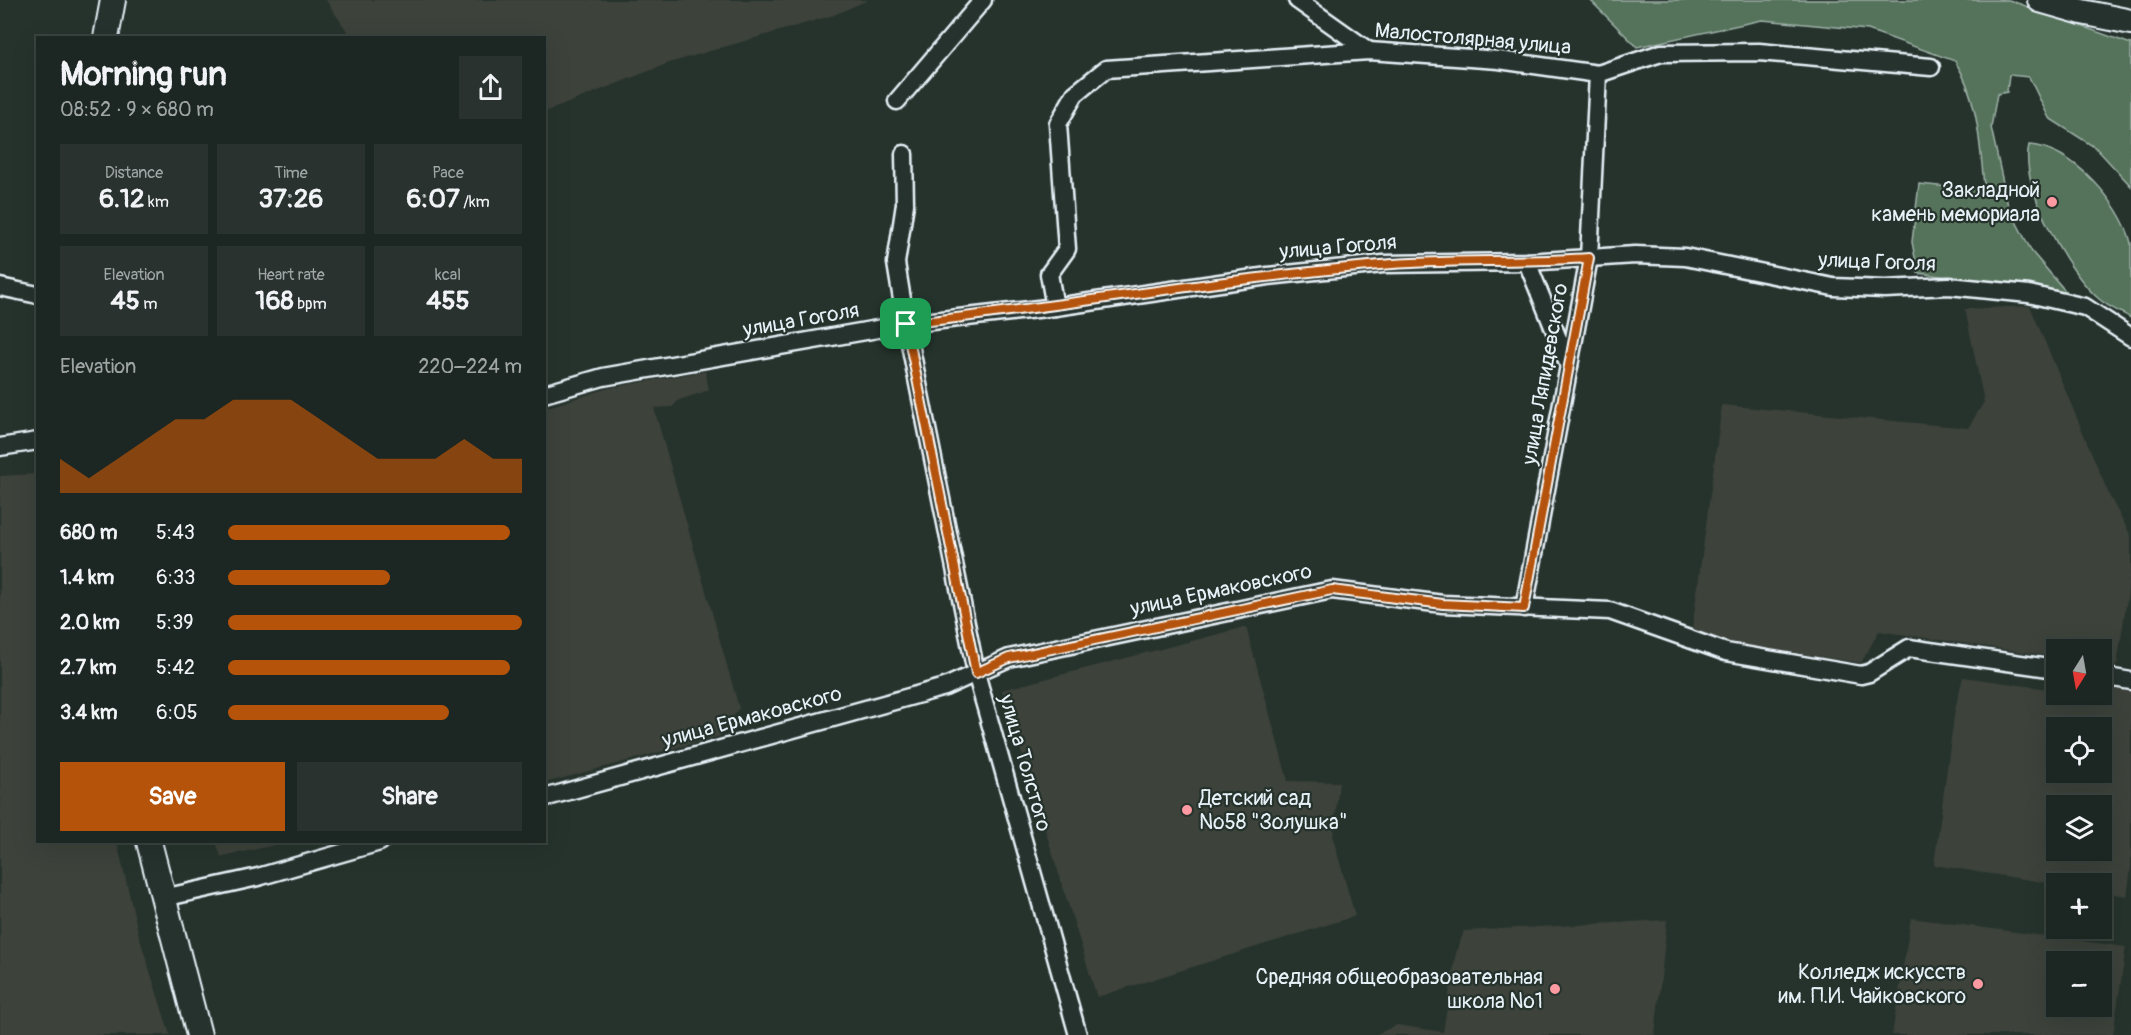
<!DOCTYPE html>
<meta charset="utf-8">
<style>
body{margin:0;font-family:Pangolin,sans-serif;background:#29322f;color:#f1f3f6;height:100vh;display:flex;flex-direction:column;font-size:22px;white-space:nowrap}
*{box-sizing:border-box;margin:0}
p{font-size:20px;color:#a0a5a5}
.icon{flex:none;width:33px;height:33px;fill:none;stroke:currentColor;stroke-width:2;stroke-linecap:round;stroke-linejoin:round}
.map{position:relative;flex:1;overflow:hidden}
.details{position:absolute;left:36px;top:36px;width:510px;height:807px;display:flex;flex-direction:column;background:#1c2622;border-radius:0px;box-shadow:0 6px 24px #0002,0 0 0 2px #3a4340}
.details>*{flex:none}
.needle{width:39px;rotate:191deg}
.tools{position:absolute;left:2046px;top:639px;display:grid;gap:12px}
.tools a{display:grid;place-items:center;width:66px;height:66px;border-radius:0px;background:#1c2622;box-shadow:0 6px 24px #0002,0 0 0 2px #3a4340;font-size:30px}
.pin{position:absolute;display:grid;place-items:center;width:51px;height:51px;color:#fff;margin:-26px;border-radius:12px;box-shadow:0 3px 9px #0006}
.round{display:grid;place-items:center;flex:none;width:63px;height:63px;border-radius:0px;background:#29322f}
.headline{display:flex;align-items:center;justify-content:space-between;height:102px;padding:0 24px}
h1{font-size:33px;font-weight:700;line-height:45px}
.stats{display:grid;grid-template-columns:repeat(3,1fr);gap:9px;height:102px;padding:6px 24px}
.stats div{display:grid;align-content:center;border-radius:0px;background:#29322f;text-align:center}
.stats b{font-size:26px;font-weight:700}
.stats small{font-size:16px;font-weight:400}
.stats p{font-size:16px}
.chart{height:168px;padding:12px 24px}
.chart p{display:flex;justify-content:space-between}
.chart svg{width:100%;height:108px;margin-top:6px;fill:#b45309;opacity:.7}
.primary-button{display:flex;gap:12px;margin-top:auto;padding:12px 24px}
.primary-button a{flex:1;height:69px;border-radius:0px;background:#b45309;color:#fff;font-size:24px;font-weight:700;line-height:69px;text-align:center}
.primary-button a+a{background:#29322f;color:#f1f3f6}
ul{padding:0 24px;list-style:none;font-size:20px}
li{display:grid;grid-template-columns:96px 72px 1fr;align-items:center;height:45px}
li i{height:15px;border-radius:8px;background:#b45309}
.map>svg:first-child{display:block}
.built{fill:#3d433a;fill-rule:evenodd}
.green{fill:#55725a;stroke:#9eb2a9;stroke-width:1.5}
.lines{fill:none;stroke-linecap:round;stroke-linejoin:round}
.street-casing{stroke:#e8f1f8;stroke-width:21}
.secondary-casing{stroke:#e8f1f8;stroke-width:28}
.street{stroke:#26332d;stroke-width:16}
.secondary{stroke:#26332d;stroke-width:24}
.route-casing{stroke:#fff;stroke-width:12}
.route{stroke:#b45309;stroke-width:8}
.poi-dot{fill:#ff9aa2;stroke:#26332d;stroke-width:2}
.labels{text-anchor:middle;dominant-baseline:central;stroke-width:4.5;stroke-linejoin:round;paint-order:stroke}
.street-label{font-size:21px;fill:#e8f1f8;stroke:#26332d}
.poi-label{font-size:21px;fill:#e8f1f8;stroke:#26332d;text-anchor:end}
</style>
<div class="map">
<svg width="2131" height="1035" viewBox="0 0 2131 1035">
<rect width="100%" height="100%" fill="#26332d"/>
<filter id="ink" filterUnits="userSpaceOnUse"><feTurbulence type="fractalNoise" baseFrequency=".0167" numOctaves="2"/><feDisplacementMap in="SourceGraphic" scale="12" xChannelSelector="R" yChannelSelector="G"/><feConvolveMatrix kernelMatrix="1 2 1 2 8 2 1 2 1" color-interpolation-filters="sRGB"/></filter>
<g filter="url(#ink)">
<g class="built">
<path d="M326 0H868L834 15 669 63 545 112 544 38 351 37Z"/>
<path d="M2030 306 2110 497 2131 536V571L2117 665 2102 663V650H2056V657L1879 631 1861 663 1691 637 1722 405 1968 428 1984 402 1965 309Z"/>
<path d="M705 371 709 390 679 400 672 407 654 408 739 708 720 736 545 783V408L609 388Z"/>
<path d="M34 474 38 488V842H117L139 936 170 1035H0V476Z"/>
<path d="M1246 627 1288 781 1339 782 1333 838 1355 916 1097 997 1002 690Z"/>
<path d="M1963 677 2056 690V694H2102V685L2131 690V868L2127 896 2102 892V884H2056L1934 865 1955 709ZM2056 728H2102V772H2056ZM2056 806H2102V850H2056Z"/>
<path d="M216 842H288L221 857Z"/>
<path d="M1911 918 2126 947 2113 1035H1892ZM2056 962H2102V1006H2056Z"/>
<path d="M1667 920 1655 1035H1375L1397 1025 1443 1032 1456 953 1464 931Z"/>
</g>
<g class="green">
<path d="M1590 0H2009L2131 44V186L2096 148 2049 118 2029 77 2009 75 2007 92 1997 94 1991 127 2008 206 2032 252 2067 293 2065 298 1985 282 1918 273 1912 242 1919 184 1969 189 1984 186C1980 145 1978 97 1955 61L1868 30 1762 20 1637 47Z"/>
<path d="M2029 145C2071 146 2122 204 2131 243 2131 264 2131 296 2131 318 2121 312 2108 307 2099 299 2068 273 2019 186 2029 145Z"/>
</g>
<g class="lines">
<g class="street-casing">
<g id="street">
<path d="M1297 0 1369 51"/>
<path d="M897 101 983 0"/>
<path d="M904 154 905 204 896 263 906 324 976 673 1078 1035"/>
<path d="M1527 262 1569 366"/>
<path d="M0 287 38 295"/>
<path d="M1055 307 1049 274 1067 249 1058 124 1075 94 1106 69 1369 51 1499 60 1598 74 1661 53 1759 52 1931 67"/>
<path d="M544 394 603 377 906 324 1055 307 1268 276 1383 264 1527 262 1635 255 1685 257 1833 287 1885 289 1949 286 2029 294 2085 307 2131 337"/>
<path d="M0 447 38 441"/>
<path d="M1524 608 1589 258 1598 74"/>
<path d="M2102 676 2131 681"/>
<path d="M544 798 945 687 1009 658 1332 590 1443 604 1610 611 1726 652 1861 675 1869 673 1909 648 2056 669"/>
<path d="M163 898 258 877 380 842"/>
</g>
</g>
<g class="secondary-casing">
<g id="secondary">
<path d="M2040 0 2082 12 2131 22"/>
<path d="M106 38 113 0"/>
<path d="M149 842 199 1035"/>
</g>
</g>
<use href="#street" class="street"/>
<use href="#secondary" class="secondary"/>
</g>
</g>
<g class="lines" filter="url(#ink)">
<g class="route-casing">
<path id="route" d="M1589 258 1524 608 1443 604 1332 590 1009 658 976 673 906 324C1064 306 1221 279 1380 265 1448 259 1519 263 1589 258Z"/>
</g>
<use href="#route" class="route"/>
</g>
<g class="poi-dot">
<circle cx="2052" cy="202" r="6"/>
<circle cx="1187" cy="810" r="6"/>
<circle cx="1978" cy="984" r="6"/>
<circle cx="1555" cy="989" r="6"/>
</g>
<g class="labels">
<g class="street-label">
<text transform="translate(1473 39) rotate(5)">Малостолярная улица</text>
<text transform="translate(1338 247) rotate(-5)">улица Гоголя</text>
<text transform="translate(1877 262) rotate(2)">улица Гоголя</text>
<text transform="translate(801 320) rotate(-10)">улица Гоголя</text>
<text transform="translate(1545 374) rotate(-80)">улица Ляпидевского</text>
<text transform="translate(1221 590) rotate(-12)">улица Ермаковского</text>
<text transform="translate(752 717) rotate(-15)">улица Ермаковского</text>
<text transform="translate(1025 763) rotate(74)">улица Толстого</text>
</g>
<g class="poi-label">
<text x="2040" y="190">Закладной<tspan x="2040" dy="24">камень мемориала</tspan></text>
<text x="1199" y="798" text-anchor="start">Детский сад<tspan x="1199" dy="24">№58 "Золушка"</tspan></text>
<text x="1966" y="972">Колледж искусств<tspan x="1966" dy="24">им. П.И. Чайковского</tspan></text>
<text x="1543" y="977">Средняя общеобразовательная<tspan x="1543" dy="24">школа №1</tspan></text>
</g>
</g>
</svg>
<div class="tools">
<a><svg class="needle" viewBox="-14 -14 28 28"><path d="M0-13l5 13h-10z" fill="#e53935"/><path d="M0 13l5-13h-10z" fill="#a0a5a5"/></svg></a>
<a><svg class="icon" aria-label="locate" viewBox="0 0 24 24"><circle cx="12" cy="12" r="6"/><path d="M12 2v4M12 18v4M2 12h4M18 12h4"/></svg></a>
<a><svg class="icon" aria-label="layers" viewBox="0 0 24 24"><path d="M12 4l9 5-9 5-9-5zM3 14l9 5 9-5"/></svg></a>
<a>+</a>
<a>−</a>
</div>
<div class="pin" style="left:906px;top:324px;background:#1e9e55"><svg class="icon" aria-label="arrive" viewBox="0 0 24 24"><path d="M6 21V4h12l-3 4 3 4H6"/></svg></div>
<section class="details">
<div class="headline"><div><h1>Morning run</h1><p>08:52 · 9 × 680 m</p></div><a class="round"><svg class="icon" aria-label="share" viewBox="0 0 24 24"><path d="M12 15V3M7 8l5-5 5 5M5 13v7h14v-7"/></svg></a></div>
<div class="stats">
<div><p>Distance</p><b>6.12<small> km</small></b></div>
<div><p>Time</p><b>37:26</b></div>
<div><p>Pace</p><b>6:07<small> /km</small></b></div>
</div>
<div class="stats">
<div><p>Elevation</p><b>45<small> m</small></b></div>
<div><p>Heart rate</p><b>168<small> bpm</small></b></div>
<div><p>kcal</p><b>455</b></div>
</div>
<div class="chart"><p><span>Elevation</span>220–224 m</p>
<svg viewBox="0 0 160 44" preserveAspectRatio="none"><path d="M0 44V30L10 38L20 30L30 22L40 14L50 14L60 6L70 6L80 6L90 14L100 22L110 30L120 30L130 30L140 22L150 30L160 30V44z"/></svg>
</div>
<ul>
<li><b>680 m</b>5:43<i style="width:96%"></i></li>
<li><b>1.4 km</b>6:33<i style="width:55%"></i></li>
<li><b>2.0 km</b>5:39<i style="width:100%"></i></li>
<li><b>2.7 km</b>5:42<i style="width:96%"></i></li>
<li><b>3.4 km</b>6:05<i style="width:75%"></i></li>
</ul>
<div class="primary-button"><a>Save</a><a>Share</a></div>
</section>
</div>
